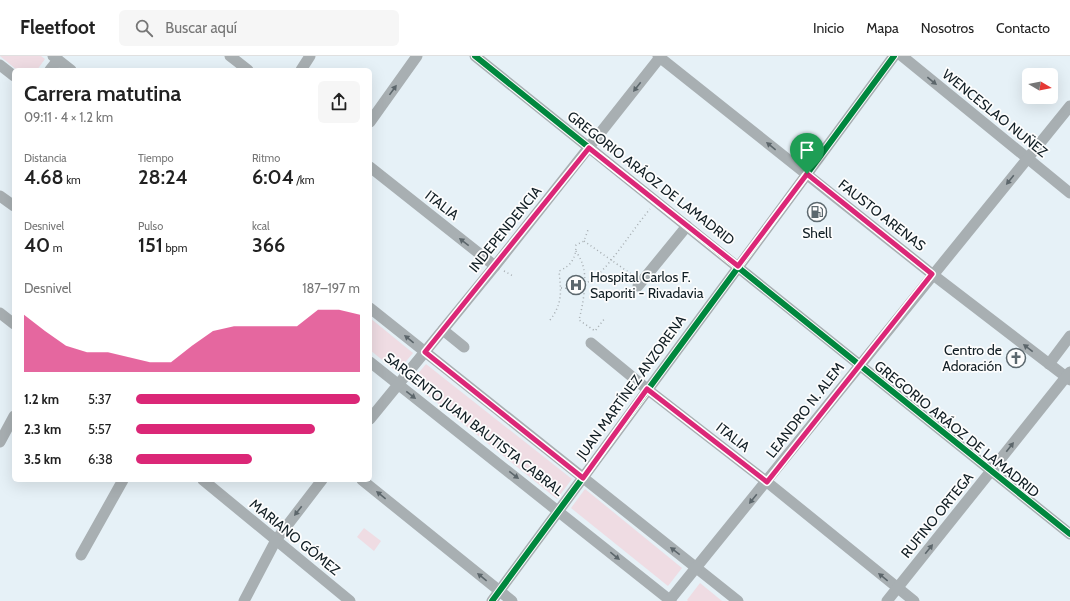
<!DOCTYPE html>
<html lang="es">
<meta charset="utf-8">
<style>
body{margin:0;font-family:Cabin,sans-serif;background:#f6f6f6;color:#222;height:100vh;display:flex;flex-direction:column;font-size:15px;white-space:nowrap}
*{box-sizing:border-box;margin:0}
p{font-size:13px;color:#767676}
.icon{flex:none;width:22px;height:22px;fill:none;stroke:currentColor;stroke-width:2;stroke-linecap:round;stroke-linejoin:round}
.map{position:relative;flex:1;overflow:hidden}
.panel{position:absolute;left:12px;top:12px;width:360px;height:414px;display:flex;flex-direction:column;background:#fff;border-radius:6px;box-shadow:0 4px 16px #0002}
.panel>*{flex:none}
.needle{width:26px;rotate:100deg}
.controls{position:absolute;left:1022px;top:12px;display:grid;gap:8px}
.controls a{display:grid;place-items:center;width:36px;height:36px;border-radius:6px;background:#fff;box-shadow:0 4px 16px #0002;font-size:20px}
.pin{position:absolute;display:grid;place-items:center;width:34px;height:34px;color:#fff;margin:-41px -17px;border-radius:50% 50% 50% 0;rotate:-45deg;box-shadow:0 0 4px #0007}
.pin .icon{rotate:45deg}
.round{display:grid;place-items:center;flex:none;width:42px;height:42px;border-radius:6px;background:#f6f6f6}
.headline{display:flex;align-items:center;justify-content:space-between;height:68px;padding:0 12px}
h1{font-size:22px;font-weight:600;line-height:30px}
.stats{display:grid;grid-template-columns:repeat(3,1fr);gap:6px;height:68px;padding:4px 12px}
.stats div{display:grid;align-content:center}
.stats b{font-size:20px;font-weight:600}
.stats small{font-size:11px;font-weight:400}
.stats p{font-size:11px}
.chart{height:112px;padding:8px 12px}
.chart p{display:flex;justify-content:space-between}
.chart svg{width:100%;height:72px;margin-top:4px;fill:#db2777;opacity:.7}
ul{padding:0 12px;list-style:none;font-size:13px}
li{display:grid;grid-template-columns:64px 48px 1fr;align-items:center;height:30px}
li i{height:10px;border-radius:5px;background:#db2777}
header{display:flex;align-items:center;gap:24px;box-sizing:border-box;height:56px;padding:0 20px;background:#fff;border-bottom:1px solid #e0e0e0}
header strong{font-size:19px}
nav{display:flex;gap:22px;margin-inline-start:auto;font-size:14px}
.search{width:280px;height:36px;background:#f6f6f6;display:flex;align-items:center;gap:10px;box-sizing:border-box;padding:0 14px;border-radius:6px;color:#767676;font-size:15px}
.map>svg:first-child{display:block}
.green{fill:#efdce3}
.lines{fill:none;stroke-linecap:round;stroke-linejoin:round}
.path{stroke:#a6adb1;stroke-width:1.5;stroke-dasharray:1 3;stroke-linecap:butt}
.minor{stroke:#a8afb2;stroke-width:11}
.cycleway-casing{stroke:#fdfdfd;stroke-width:8}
.cycleway{stroke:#00873e;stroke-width:6}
.oneway{fill:#5c666b}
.route-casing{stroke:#fff;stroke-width:8}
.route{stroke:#db2777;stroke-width:5}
.labels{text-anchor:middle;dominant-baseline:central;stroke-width:3.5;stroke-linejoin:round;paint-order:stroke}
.street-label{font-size:14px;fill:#111e24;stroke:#fdfdfd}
.poi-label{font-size:14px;fill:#111e24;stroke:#fdfdfd}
</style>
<header>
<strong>Fleetfoot</strong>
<div class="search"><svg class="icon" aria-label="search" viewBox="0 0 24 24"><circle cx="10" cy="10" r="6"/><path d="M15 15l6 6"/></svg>Buscar aquí</div>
<nav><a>Inicio</a><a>Mapa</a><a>Nosotros</a><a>Contacto</a></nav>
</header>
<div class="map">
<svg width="1070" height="545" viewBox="0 0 1070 545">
<rect width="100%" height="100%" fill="#e6f1f7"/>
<g class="green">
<path d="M0 0H41L45 3 37 14H17Z"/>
<path d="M370 262 413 297 397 316 370 294Z"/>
<path d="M426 308 572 423 557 443 411 326Z"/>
<path d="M585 433 682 512 668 530 571 452Z"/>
<path d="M364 472 381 485 374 495 357 481Z"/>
<path d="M700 527 722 545H688L687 544Z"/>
</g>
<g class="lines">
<g class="path">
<path d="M584 185 634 220"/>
<path d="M576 195C578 199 581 203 582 207 588 221 583 249 579 264L595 275 605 262"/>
<path d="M504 215 513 220"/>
<path d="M561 232C590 235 606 211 622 190 631 178 640 165 650 153"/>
<path d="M550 264C563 247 561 235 559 215 571 210 576 202 576 189L584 185 588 174"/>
</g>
<g class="minor">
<path d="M53 0 71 14"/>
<path d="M230 0 248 14"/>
<path d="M475 0 1070 478"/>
<path d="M658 0 932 218 1070 324"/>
<path d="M902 0 1070 137"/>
<path d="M0 9 14 20"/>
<path d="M50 14 58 4"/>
<path d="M301 14 310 0"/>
<path d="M370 66 417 0"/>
<path d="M370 111 495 210"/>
<path d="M0 140 14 150"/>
<path d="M638 230 687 170"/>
<path d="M370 252 738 545"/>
<path d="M0 257 14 268"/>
<path d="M443 274 464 291"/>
<path d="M591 287 647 333 767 426 914 545"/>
<path d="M370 306 671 545"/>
<path d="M1049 308 1070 280"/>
<path d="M370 363 495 210 661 0"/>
<path d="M0 386 14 360"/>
<path d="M203 424 350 545"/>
<path d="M362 424 512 545"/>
<path d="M81 499 123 424"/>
<path d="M244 545 276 484 322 424"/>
<path d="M492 545 894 0"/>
<path d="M669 545C803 380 936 215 1070 50"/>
<path d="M887 545 1070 316"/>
</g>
<g class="cycleway-casing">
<g id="cycleway">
<path d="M475 0 1070 478"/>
<path d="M492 545 894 0"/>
</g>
</g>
<use href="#cycleway" class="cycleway"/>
</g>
<defs><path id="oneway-solid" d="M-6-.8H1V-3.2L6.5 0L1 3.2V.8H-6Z"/></defs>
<g class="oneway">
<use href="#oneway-solid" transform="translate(932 25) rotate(39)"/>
<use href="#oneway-solid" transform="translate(637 31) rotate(128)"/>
<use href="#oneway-solid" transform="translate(393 34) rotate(-54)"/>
<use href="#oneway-solid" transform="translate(771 90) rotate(-141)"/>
<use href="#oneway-solid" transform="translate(1010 124) rotate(129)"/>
<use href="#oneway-solid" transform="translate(464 186) rotate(-142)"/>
<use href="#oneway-solid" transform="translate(409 283) rotate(-141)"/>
<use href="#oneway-solid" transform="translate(1028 292) rotate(-142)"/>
<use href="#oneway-solid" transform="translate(411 339) rotate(38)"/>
<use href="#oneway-solid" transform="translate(1010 391) rotate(-52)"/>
<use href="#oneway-solid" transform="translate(514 419) rotate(38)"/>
<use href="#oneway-solid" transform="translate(381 439) rotate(-141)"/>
<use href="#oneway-solid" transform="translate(753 443) rotate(129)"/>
<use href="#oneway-solid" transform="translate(298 455) rotate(128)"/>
<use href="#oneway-solid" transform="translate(929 493) rotate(-51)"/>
<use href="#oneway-solid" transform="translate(675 495) rotate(-142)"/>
<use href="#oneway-solid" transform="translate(615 500) rotate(39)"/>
<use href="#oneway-solid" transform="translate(482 521) rotate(-141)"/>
<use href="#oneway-solid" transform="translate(883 521) rotate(-141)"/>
</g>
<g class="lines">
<g class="route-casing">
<path id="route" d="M589 92 738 210 807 118 932 218 767 426 647 333 583 422 425 296Z"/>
</g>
<use href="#route" class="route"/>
</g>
<defs>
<g id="fuel-ring" transform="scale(1)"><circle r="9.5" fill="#fdfdfd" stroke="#5c686e" stroke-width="1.5"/><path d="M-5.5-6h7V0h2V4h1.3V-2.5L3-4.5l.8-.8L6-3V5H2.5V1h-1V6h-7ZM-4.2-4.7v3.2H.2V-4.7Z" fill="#5c686e"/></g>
<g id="hospital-ring" transform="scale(1)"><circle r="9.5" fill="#fdfdfd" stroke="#5c686e" stroke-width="1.5"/><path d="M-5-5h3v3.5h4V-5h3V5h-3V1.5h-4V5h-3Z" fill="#5c686e"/></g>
<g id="church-ring" transform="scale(1)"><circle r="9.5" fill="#fdfdfd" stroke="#5c686e" stroke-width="1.5"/><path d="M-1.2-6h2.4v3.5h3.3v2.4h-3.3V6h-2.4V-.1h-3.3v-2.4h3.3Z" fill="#5c686e"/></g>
</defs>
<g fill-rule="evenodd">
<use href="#fuel-ring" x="817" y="156"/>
<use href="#hospital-ring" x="576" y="229"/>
<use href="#church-ring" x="1016" y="302"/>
</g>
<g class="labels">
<g class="street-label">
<text transform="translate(995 57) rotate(39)">WENCESLAO NUÑEZ</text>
<text transform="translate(651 122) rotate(38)">GREGORIO ARÁOZ DE LAMADRID</text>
<text transform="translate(442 149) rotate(38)">ITALIA</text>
<text transform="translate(882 159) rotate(38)">FAUSTO ARENAS</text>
<text transform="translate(505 173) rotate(-51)">INDEPENDENCIA</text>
<text transform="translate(631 331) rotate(-54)">JUAN MARTÍNEZ ANZORENA</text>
<text transform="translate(805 354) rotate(-52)">LEANDRO N. ALEM</text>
<text transform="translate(474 368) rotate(38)">SARGENTO JUAN BAUTISTA CABRAL</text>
<text transform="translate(957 373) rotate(39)">GREGORIO ARÁOZ DE LAMADRID</text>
<text transform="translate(733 381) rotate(38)">ITALIA</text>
<text transform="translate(937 459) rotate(-51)">RUFINO ORTEGA</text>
<text transform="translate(295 481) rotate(39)">MARIANO GÓMEZ</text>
</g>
<g class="poi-label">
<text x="817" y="177">Shell</text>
<text x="590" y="221" text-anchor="start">Hospital Carlos F.<tspan x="590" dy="16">Saporiti - Rivadavia</tspan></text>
<text x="1002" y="294" text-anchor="end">Centro de<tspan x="1002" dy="16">Adoración</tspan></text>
</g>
</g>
</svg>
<div class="controls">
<a><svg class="needle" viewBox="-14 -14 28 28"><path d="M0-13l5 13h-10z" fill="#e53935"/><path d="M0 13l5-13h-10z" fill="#767676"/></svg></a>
</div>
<div class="pin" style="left:807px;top:118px;background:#1e9e55"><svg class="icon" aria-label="arrive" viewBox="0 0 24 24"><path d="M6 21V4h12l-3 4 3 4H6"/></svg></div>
<section class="panel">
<div class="headline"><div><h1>Carrera matutina</h1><p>09:11 · 4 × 1.2 km</p></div><a class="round"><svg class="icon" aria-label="share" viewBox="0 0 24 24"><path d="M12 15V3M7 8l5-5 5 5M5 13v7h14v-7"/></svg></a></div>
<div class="stats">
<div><p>Distancia</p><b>4.68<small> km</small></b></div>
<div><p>Tiempo</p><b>28:24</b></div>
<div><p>Ritmo</p><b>6:04<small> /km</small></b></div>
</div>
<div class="stats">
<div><p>Desnivel</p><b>40<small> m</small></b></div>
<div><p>Pulso</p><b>151<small> bpm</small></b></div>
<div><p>kcal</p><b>366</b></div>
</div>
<div class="chart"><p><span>Desnivel</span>187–197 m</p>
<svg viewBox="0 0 160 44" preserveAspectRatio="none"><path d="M0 44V9L10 19L20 28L30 32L40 32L50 35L60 38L70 38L80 28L90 19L100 16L110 16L120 16L130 16L140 6L150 6L160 9V44z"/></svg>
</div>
<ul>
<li><b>1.2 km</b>5:37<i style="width:100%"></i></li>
<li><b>2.3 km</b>5:57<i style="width:80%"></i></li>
<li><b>3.5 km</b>6:38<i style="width:52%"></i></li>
</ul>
</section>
</div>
